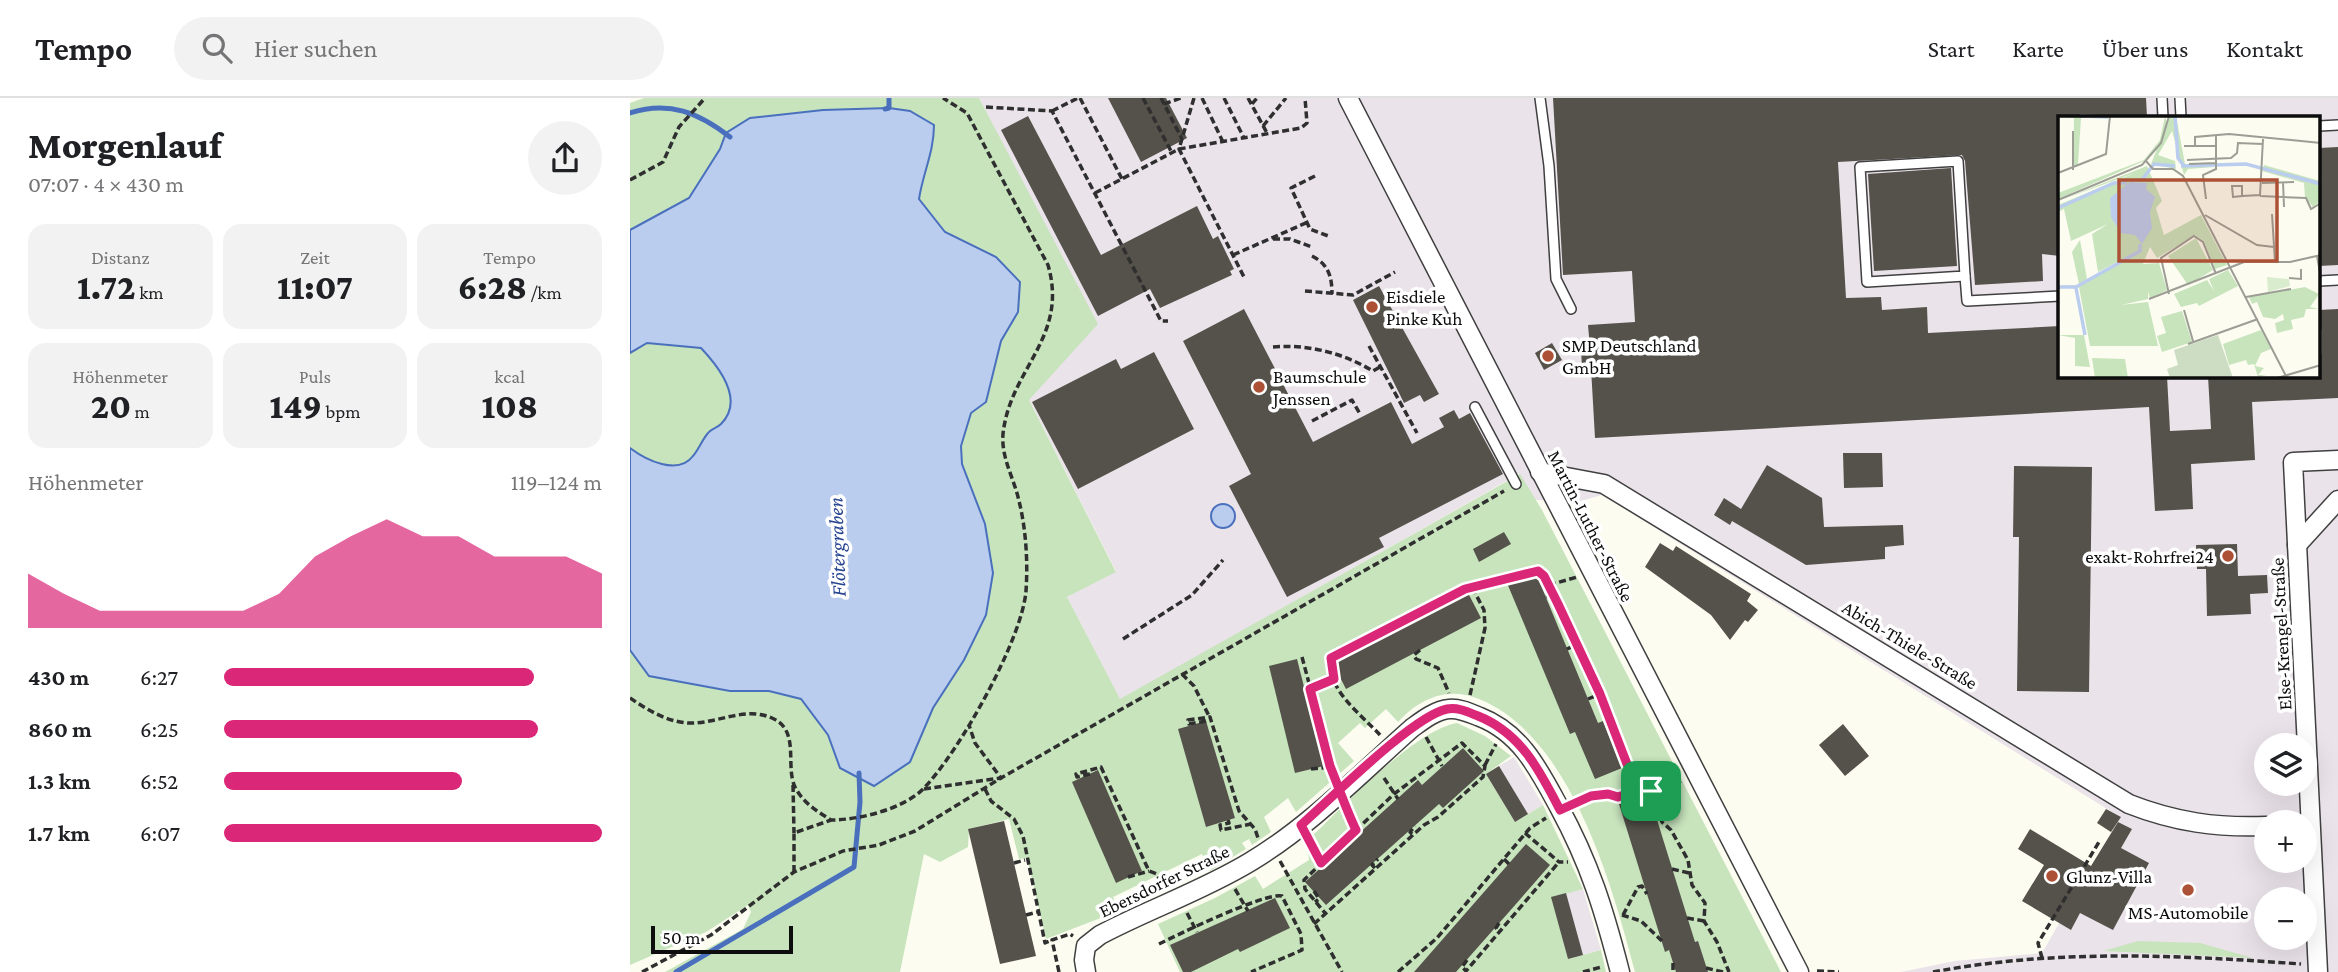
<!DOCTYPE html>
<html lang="de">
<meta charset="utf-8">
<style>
body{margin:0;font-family:"Crimson Pro",serif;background:#f2f2f2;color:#202124;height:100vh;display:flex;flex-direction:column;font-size:26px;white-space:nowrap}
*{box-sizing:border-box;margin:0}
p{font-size:23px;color:#757577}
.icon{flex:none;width:38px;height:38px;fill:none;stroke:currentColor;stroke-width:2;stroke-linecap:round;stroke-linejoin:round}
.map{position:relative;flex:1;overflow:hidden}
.drawer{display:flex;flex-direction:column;background:#fff;width:630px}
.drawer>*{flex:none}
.tools{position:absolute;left:1624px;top:635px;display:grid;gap:14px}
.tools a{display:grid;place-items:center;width:63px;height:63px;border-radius:50%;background:#fff;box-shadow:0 7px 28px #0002;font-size:35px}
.scale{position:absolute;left:21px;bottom:18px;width:142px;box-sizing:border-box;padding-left:7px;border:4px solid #0d0d0d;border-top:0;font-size:19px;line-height:24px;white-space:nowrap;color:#0d0d0d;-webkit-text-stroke:5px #fff;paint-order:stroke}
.pin{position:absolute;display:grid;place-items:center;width:60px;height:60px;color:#fff;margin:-30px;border-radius:14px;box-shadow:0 4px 10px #0006}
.round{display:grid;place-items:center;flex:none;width:74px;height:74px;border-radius:37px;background:#f2f2f2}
.head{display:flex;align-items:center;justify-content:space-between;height:119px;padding:0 28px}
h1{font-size:38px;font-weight:800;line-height:52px}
.stats{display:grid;grid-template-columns:repeat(3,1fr);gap:10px;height:119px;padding:7px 28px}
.stats div{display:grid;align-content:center;border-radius:18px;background:#f2f2f2;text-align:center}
.stats b{font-size:35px;font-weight:800}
.stats small{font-size:19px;font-weight:400}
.stats p{font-size:19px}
.chart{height:196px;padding:14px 28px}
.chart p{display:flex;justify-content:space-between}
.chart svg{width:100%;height:126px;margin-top:7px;fill:#db2777;opacity:.7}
ul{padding:0 28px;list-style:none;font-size:23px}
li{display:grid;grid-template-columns:112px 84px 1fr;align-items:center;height:52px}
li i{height:18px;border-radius:9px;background:#db2777}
header{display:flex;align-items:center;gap:42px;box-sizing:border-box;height:98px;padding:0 35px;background:#fff;border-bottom:2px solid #e0e0e0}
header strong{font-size:33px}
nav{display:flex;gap:38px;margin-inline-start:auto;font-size:24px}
.search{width:490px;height:63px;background:#f2f2f2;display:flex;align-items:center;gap:18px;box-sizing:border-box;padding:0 24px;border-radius:38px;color:#757577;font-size:26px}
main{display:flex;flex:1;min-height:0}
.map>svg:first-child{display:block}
.industrial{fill:#ebe3ea;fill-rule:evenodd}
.green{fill:#c7e4bd}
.water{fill:#bacdef;stroke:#4a70bd;stroke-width:2}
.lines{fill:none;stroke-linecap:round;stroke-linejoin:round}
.stream{stroke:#4a70bd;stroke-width:5}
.building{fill:#55524b}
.lane-casing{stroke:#404040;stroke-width:12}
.street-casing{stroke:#404040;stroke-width:21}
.path{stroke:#2f2f2f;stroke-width:3.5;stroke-dasharray:7 3.5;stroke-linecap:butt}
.lane{stroke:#fff;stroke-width:9}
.street{stroke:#fff;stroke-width:18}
.route-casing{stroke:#fff;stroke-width:14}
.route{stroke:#db2777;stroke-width:9}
.poi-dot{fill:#ad5136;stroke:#fff;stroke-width:2.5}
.labels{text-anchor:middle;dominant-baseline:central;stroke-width:7;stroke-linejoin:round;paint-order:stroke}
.poi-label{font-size:19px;fill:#0d0d0d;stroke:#fff;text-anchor:start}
.street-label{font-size:19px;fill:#0d0d0d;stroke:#fff}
.water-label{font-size:21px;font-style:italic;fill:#264490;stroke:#fff}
.inset-river{fill:none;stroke:#bacdef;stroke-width:3.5}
.inset-road{fill:none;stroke:#9c9d95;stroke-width:2}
.view{fill:#ad5136;fill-opacity:0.15;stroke:#ad5136;stroke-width:3.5}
.inset-edge{fill:none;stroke:#0d0d0d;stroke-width:3.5}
</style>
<header>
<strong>Tempo</strong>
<div class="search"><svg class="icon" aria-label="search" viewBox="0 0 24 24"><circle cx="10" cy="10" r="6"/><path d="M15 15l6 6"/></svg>Hier suchen</div>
<nav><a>Start</a><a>Karte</a><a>Über uns</a><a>Kontakt</a></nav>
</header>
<main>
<section class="drawer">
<div class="head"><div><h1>Morgenlauf</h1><p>07:07 · 4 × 430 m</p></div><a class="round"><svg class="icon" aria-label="share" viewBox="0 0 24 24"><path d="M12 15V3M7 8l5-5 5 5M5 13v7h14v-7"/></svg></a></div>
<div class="stats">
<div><p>Distanz</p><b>1.72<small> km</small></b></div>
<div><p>Zeit</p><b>11:07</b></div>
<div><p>Tempo</p><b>6:28<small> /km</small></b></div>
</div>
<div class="stats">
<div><p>Höhenmeter</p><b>20<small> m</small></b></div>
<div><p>Puls</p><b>149<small> bpm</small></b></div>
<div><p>kcal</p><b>108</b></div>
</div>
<div class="chart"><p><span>Höhenmeter</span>119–124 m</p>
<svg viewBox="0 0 160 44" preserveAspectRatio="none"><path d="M0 44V25L10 32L20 38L30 38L40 38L50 38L60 38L70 32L80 19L90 12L100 6L110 12L120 12L130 19L140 19L150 19L160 25V44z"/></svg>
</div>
<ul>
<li><b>430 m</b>6:27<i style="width:82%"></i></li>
<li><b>860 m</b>6:25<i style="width:83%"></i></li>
<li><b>1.3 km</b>6:52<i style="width:63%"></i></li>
<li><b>1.7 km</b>6:07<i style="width:100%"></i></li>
</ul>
</section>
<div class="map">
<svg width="1708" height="874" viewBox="0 0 1708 874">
<rect width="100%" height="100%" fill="#fcfdf0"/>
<g class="industrial">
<path d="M349 0H1708V874H1271L1325 863 1412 855 1490 719 972 397 951 403 903 402 889 376 490 602 437 499 486 473 399 302 371 43ZM1430 19H1689V278H1430ZM1636 648H1675V686H1636ZM1636 724H1675V763H1636ZM1636 802H1675V840H1636Z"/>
<path d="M884 659 913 707 885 724 856 676Z"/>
<path d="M953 791 971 852 938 861 921 799Z"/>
</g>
<g class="green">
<path d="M14 0H349L468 226 399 302 486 474 437 499 490 601 890 376 912 412 1151 874H1005C982 787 941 638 849 601 818 588 790 600 768 624L756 611 735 630 730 625 708 645 724 663 666 714 658 700 634 719 641 734 622 747 619 741 612 745 616 751 580 773 572 756 483 799 489 813 416 841 397 760 389 761 379 721 339 731 338 749 310 764 294 756 270 874H35L113 831 121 814 118 807 76 834 0 867V5Z"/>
<path d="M827 625 855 638 881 658 856 676 885 724 913 707 953 791 922 800 938 861 971 852 976 874H550L528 826 585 800 625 778 633 791 679 762 677 743C710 712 784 632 827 625Z"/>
<path d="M1508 843 1570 845 1623 860 1473 853Z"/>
</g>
<g class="water">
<path d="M259 10 280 13 304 27C304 54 293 75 289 101L315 134 366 159 390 184 388 214 371 243 356 304 341 315 331 348 332 366 355 426 363 475 356 517 334 562 303 610 280 664 244 688 210 670 198 637 171 601 139 593H100L19 578 0 552V350C16 362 48 378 63 358 69 351 72 342 78 335 82 330 87 330 91 326 115 302 88 268 71 250L17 245 0 255V132L59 100 90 51 96 35 120 20 193 12Z"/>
<circle cx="593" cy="418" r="12"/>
</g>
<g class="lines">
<g class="stream">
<path d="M255 11 259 10V0"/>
<path d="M0 15C39 2 69 15 100 39"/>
<path d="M46 874 224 769 230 704 229 675"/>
</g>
</g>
<g class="building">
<path d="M478 0H536L557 40 511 64Z"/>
<path d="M923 0H1516L1517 19H1430V158L1412 156 1413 183 1345 187 1335 63 1332 57 1208 64 1216 200 1251 199 1252 212 1297 209 1298 235 1430 228V278H1537L1540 333 1581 331 1578 278H1689V212L1708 211V300L1622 304 1625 362 1561 366 1563 411 1525 413 1519 309 965 340 961 270H952L951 250H960L958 227 1005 224 1002 173 933 177Z"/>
<path d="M398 18 471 157 567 108 583 141 588 138 604 171 600 173 602 177 530 210 520 191 468 218 371 32Z"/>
<path d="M1708 49V167L1689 168V50Z"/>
<path d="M1321 70 1327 168 1244 173 1238 76Z"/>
<path d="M749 188 809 296 794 304 790 297 774 305 723 202Z"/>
<path d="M614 211 683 344 761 304 782 346 814 329 809 320 824 312 829 321 840 315 873 376 749 440 754 449 657 499 599 388 621 376 553 243Z"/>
<path d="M922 245 932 262 914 272 905 255Z"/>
<path d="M524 254 564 331 448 391 402 304 486 261 491 271Z"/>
<path d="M1213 355H1252L1253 389 1214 390Z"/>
<path d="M1137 367 1192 400 1194 429 1273 427 1274 447 1255 449V461L1176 467 1102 423 1100 427 1084 417 1094 400 1111 411Z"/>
<path d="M1384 368 1462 369 1459 594 1387 593 1389 439H1383Z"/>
<path d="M874 434 881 446 849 464 843 451Z"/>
<path d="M1030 445 1043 453 1046 448 1121 496 1117 503 1128 512 1118 524 1115 522 1100 542 1081 517 1015 469Z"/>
<path d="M1607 446 1608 478 1637 477 1638 495 1620 496 1621 516 1577 518 1576 471H1567L1566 447Z"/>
<path d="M905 473 968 625 973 623 992 670 965 681 945 634 940 636 877 485Z"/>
<path d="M837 493 851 520 716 591 702 564Z"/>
<path d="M667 561 694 668 665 675 639 568Z"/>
<path d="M576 623 605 720 576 729 548 631Z"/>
<path d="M1213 626 1239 658 1215 678 1189 647Z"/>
<path d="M833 650 854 673 813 710 809 706 696 807 675 784 788 682 792 687Z"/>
<path d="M869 668 898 716 885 724 856 676Z"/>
<path d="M468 672 512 773 486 785 442 684Z"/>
<path d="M1019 696 1065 844 1068 843 1078 874H1046L1039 852 1035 854 989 706Z"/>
<path d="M1476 711 1491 719 1481 734 1467 725Z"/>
<path d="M374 723 406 858 370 866 338 731Z"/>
<path d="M1488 724 1502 731 1491 750 1519 765 1483 832 1450 815 1441 832 1392 803 1414 767 1388 751 1400 731 1461 768Z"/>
<path d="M896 746 920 767 886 806 826 874H784Z"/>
<path d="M936 795 953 857 938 861 921 799Z"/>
<path d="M645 800 660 830 610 854 608 851 561 874H553L540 847Z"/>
</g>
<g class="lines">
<g class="lane-casing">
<g id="lane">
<path d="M910 0 919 68 926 181 941 211"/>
<path d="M1532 0 1533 19"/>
<path d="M1550 0 1551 19"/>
<path d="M1689 28 1708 27"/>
<path d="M1328 63 1335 178 1237 184 1230 69Z"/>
<path d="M1335 178 1337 203 1430 198"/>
<path d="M1689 183 1708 182"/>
<path d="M845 309 886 386"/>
</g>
</g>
<g class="street-casing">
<g id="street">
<path d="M718 0 1169 874"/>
<path d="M910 374 974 386 1499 706C1545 724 1587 730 1636 728"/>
<path d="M1667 447 1708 402"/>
<path d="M456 874 454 862 456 848 470 837C519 811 572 793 620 764 680 728 730 676 782 630 793 622 806 612 819 611 830 610 840 615 850 619 891 635 909 672 929 709 960 766 974 812 990 874"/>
<path d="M1688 874 1663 364 1708 362"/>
</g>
</g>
<g class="path">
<path d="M450 0 492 81"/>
<path d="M513 0 542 55"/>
<path d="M531 0 552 41"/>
<path d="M564 0 549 51 614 179"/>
<path d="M572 0 593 44"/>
<path d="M594 0 614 40"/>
<path d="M618 0 637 35"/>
<path d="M534 6 551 0"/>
<path d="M622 6 627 0"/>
<path d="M356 9 422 13 531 223H538"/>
<path d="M422 13 448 0"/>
<path d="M633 28 656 0"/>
<path d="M685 78 661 90 680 131 701 139"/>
<path d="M0 82 33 64 49 29 75 0"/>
<path d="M465 95 549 51 671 30 677 25 675 0"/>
<path d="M643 141H660L682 149"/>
<path d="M603 157 678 124"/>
<path d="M682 158C698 166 702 178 702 196"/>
<path d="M675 193 723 197 765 174"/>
<path d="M739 248 787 335"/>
<path d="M643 249C678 246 713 255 743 273L750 269"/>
<path d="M682 323 722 302 730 316"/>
<path d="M919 487 947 479"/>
<path d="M916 499 923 496"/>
<path d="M493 541 562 497 593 462"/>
<path d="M937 551 946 547"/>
<path d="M790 552 784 557 786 561 808 570 819 595"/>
<path d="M672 559 704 679"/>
<path d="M552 576 564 588 579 618"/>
<path d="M680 591 704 581"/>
<path d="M840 597 855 530 854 512 842 489"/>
<path d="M0 600C18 612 37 624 59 625 88 626 116 607 144 621 170 634 155 668 165 689 173 705 187 713 201 722 229 722 274 711 294 690 329 654 392 542 396 493 398 464 396 431 389 403 384 380 371 360 373 336 380 270 439 240 418 167L337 15 313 0"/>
<path d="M958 601 970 596"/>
<path d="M576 623 559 626 558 622 580 619 609 713 625 731 628 740"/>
<path d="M750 637C732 617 695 591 701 560L835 491 903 472 910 474 970 596 997 666 1021 693 1032 724 1041 732 1058 762 1062 787 1075 805 1074 823 1087 844 1099 874"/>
<path d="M796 639 812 668"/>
<path d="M855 667 866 646"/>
<path d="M681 671 700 669"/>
<path d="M460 676 447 679 446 676 471 669 519 773 527 776 533 790"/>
<path d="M754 680 768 701"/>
<path d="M163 687 164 735"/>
<path d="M294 691 371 680 345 645 339 627"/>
<path d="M355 691 361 703 384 721 393 738 415 845 422 842"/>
<path d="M945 705 971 696 988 699 1006 693H1021L1051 683"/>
<path d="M716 712 729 736"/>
<path d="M598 722 599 725 590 727 591 732 621 726"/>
<path d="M895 735 929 764H938"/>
<path d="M782 736 780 734 785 728"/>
<path d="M680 744 692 768"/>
<path d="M874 761 879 766"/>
<path d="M650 763 712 874"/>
<path d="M384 765 395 762"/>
<path d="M745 770 742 767 748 761"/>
<path d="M1042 771 1059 775"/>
<path d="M164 774V735L201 722"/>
<path d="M498 779 519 773"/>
<path d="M605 791 618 813"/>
<path d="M684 793 689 801 685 804"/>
<path d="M557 815 567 834"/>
<path d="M396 817 408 814"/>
<path d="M992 817 1011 823 1032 843"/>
<path d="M993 817 1008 789 1012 788 1017 796"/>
<path d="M1057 820 1074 823"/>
<path d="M869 825 866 830 870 834"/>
<path d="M684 826 794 727 808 719 853 679 855 668 832 645 764 696 674 782 675 791 695 815"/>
<path d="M529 846C549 836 636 794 652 798L671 836 672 852 621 874"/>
<path d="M1412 860 1408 845 1469 744"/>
<path d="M837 862 832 869 836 873 929 764"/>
<path d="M1043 865V874"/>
<path d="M1076 870 1093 874"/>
<path d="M1187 873 1209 874"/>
<path d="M12 874 81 837 164 774 213 753 249 747 285 733 371 680 874 393"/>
<path d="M429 874 422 842 440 836 443 838"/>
<path d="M768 874 807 840 900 730 916 720"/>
<path d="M953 874 971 869"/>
<path d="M1303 874C1425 851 1548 857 1671 866"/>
</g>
<use href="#lane" class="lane"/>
<use href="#street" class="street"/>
</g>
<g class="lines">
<g class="route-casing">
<path id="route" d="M1021 693H1006L988 699 978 696 961 698 930 712C910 673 891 635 848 618 838 614 828 609 817 611 783 618 702 700 671 727L691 765 726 732C716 711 709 690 700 668L680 591 704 581 701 560 835 491 908 473 914 478 928 506 970 596 997 666 1021 693"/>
</g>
<use href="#route" class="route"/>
</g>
<g class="poi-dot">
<circle cx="742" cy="209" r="7"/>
<circle cx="918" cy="258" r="7"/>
<circle cx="629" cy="289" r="7"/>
<circle cx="1598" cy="458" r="7"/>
<circle cx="1422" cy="778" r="7"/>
<circle cx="1558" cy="792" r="7"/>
</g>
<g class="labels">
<g class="poi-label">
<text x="756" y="198">Eisdiele<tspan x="756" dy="22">Pinke Kuh</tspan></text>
<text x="932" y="247">SMP Deutschland<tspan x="932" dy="22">GmbH</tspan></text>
<text x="643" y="278">Baumschule<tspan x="643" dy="22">Jenssen</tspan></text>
<text x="1584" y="458" text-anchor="end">exakt-Rohrfrei24</text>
<text x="1436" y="778">Glunz-Villa</text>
<text x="1558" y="814" text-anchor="middle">MS-Automobile</text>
</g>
<g class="street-label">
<text transform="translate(961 428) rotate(63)">Martin-Luther-Straße</text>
<text transform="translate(1651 536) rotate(-93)">Else-Krengel-Straße</text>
<text transform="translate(1280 547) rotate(31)">Abich-Thiele-Straße</text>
<text transform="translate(534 783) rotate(-26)">Ebersdorfer Straße</text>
</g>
<g class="water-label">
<text transform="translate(207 449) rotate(-92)">Flötergraben</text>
</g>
</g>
<g transform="translate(1428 18)">
<rect width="262" height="262" fill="#fcfdf0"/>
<path d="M50 0 23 2 20 49 15 50 16 2 0 0ZM107 0 109 8 102 26 94 37 86 45 0 83V77L86 44 102 24ZM112 0H118L127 48 157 51 130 53 126 59 114 15 100 39 117 45 118 53 93 48ZM206 49 262 65V85L255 91 247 81 246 67 204 55ZM89 50 104 85 98 92 106 119 143 99 169 149 157 153 146 125 137 119 99 142 92 131 85 148 101 147 109 174 92 182 90 176V183L63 189 90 186 100 230H32L21 171 0 170 20 169 72 139 40 156 34 118 50 108 13 125 6 93 0 96V89L77 57 0 85ZM138 122 155 154 130 169 110 140ZM22 124 29 163 21 168 14 136ZM170 154 180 170 141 190 139 187 123 191 116 178 149 164 156 175 151 163ZM247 171 261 178 252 191 261 193H248L246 201 233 204 235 213 219 217 217 207 226 204 225 198 217 203 205 201 199 186 194 188 191 181ZM124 195 134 226 104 236 99 220 108 217 103 201ZM203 214 213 233 203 237 197 250 206 252 200 259H208L200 261 196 248 190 249 188 244 171 249 165 228ZM0 219H26L32 251 17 250V222ZM34 242 67 243 70 262H37Z" fill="#c7e4bd"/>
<path d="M160 219 175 262H112L109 253 120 249 116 234Z" fill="#cdddc3"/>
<path d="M209 161 231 163 232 170 210 176Z" fill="#d9ecce"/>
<path d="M72 66 89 67 88 73 97 81 92 96 94 112 84 128 77 119 63 117 53 101 52 82Z" fill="#bacdef"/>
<path class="inset-river" d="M22 0 50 1M117 0 120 42 126 50M123 50 188 48 263 68M83 65 96 48 117 50M0 92 56 67H69M0 171H18L82 135V128M18 172 27 219"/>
<path class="inset-road" d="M137 29V21L171 18 263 27M126 30H157M129 44 173 42 179 37 180 27 205 28M88 45 95 53H115L125 60 229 262M131 48 158 47M15 54V15M0 57 48 38 52 0M225 66 226 91M204 67 236 66M174 70H184V80L175 81ZM184 80 202 79 205 23M202 80 248 82 253 93 263 87M148 83 145 59 158 53V19M0 84 84 49 103 27 111 0M214 98 217 146M147 99 199 129 216 131M259 140 263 162M185 146H232L263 139M231 162 243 163V153M111 178 103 142 136 120 145 126 158 158M188 181 233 173M91 183 186 146M126 194 135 225M263 214V238M130 228 200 203M219 262 263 249"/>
<path class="view" d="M61 64H219V145H61Z"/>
<rect width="262" height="262" class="inset-edge"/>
</g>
</svg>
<div class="tools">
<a><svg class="icon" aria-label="layers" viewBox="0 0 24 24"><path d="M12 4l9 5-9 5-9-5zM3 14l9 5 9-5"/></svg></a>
<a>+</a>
<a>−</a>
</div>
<div class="scale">50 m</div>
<div class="pin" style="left:1021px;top:693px;background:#1e9e55"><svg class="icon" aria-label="arrive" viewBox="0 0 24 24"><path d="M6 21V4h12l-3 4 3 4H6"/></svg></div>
</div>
</main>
